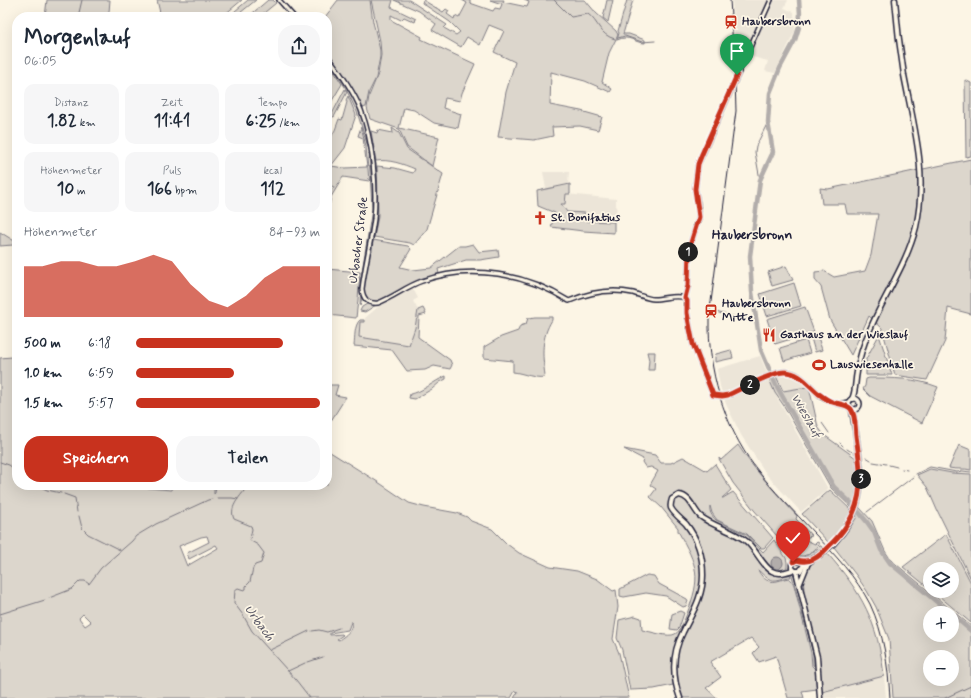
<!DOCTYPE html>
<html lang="de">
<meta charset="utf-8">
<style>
body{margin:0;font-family:Mynerve,sans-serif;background:#f6f6f7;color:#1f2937;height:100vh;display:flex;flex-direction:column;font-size:15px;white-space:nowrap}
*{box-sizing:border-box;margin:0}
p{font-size:13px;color:#747a83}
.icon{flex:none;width:22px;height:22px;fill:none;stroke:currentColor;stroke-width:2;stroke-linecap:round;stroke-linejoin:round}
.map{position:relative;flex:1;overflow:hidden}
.sheet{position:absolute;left:12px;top:12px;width:320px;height:478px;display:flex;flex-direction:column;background:#fff;border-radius:16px;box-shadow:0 4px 16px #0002}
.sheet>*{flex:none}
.buttons{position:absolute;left:923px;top:562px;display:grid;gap:8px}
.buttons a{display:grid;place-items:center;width:36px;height:36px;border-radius:50%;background:#fff;box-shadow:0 4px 16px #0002;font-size:20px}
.pin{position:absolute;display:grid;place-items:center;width:34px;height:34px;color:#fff;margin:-41px -17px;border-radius:50% 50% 50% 0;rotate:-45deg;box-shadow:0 0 4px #0007}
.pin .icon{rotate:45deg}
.km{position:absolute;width:20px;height:20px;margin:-10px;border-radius:50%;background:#222;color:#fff;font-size:11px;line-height:20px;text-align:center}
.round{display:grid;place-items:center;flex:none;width:42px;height:42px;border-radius:16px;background:#f6f6f7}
.head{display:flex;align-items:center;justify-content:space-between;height:68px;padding:0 12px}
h1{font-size:22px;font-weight:700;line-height:30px}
.metrics{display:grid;grid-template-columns:repeat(3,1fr);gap:6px;height:68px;padding:4px 12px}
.metrics div{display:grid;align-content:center;border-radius:10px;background:#f6f6f7;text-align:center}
.metrics b{font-size:17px;font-weight:700}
.metrics small{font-size:11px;font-weight:400}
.metrics p{font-size:11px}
.chart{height:112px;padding:8px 12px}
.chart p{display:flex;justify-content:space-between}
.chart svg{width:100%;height:72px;margin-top:4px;fill:#c8321e;opacity:.7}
.button{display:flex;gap:8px;margin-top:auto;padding:8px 12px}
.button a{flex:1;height:46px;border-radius:16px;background:#c8321e;color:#fff;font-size:16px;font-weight:700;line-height:46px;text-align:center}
.button a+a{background:#f6f6f7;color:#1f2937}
ul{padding:0 12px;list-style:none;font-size:13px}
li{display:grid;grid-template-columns:64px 48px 1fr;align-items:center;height:30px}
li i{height:10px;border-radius:5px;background:#c8321e}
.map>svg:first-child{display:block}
.built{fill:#ece5d8}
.green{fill:#dcd6cc;stroke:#7f7c84;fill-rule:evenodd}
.water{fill:#b2adab;stroke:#78757e}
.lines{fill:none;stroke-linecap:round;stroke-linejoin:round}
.stream{stroke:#78757e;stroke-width:1}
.river{stroke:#b2adab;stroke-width:4.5}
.minor-casing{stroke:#22223b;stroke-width:6}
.major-casing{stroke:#22223b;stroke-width:7}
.minor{stroke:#fcf5e5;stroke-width:3}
.major{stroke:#fcf5e5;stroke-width:4}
.rail{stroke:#22223b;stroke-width:1}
.major-bridge-casing{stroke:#22223b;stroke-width:7;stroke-linecap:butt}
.major-bridge{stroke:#fcf5e5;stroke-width:4}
.route-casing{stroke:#fff;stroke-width:8}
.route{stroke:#c8321e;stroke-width:5}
.labels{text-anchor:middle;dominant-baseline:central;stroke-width:3.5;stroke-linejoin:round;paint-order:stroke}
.poi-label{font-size:12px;font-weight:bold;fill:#22223b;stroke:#fcf5e5;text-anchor:start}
.street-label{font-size:12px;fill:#22223b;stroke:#fcf5e5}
.water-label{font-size:13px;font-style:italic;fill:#545362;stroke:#fcf5e5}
.quarter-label{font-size:14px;font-weight:bold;fill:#22223b;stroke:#fcf5e5}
</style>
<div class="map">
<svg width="971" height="698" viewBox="0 0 971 698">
<rect width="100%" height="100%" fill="#fcf5e5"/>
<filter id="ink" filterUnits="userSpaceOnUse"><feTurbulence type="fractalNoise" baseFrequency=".025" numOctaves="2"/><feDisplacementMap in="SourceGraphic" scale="8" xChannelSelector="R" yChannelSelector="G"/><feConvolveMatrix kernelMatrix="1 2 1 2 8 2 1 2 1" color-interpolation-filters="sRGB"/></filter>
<g filter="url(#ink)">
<g class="built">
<path d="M732 0H788L784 8 794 12 795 31 775 73 765 71 768 61 745 55 736 73Z"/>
<path d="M543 172H569L568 184 546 189Z"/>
<path d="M566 194 616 199V206L617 207 615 216 567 212 560 204H565Z"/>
<path d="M412 287 418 298 413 301 418 310 415 328 409 345 359 337 360 322H364L365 318 378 307Z"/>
<path d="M760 356 777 398 828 489 801 512 767 475 741 435 726 404 720 386 717 369Z"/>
<path d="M786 374 793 375 799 378 807 387 783 391 776 376Z"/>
<path d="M884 676 886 698H823L822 692Z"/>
</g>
<g class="green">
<path d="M47 0H110L109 12 105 17H45Z"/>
<path d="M157 0H242L224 15 225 17H161Z"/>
<path d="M248 0H256L235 17H228Z"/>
<path d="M268 0H273L276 3 259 17H248Z"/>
<path d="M338 0H370L373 22 380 50V57L376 78 369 92 366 107 362 108 327 54V17H325Z"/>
<path d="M371 0H393L391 7 416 19 415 22 404 17 401 20 391 15V20L422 37 421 39 475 64 462 93 460 101 445 98 443 108 461 114 458 128 434 123 414 110 404 108 399 128 439 137 432 166 407 147 399 129 370 119 367 108 369 96 378 74 381 55 380 41Z"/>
<path d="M394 0H409L447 25 444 28 456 35 460 32 450 22 422 3 423 0 443 12 446 9 449 11 447 14 454 19 455 16 459 18 467 3 462 0H470V3L493 11 495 8 500 9 502 4 490 0H504L503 2 527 7 529 2 524 0H585L596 13 616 31 618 35 609 53 602 82 612 89 610 92 585 81 551 72 550 105 581 111 602 117 598 130 580 126 552 127 553 136 534 140 498 137 506 92 515 62 494 52 504 31 489 25 480 45 467 37 461 47 432 30 436 24 419 11Z"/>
<path d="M607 0H613L608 22 603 18Z"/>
<path d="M627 0H633L623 34H629L645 40V43C634 43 630 34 617 40L619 33 618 31Z"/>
<path d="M327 58C345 82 370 119 369 150L357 112 345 87Z"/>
<path d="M328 65 331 67 342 84 327 109Z"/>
<path d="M965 80 971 83V156L966 157Z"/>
<path d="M345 89 347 92 334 117 331 116Z"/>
<path d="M348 96 356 115 345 148 331 166 345 168 367 167 363 138 358 136 361 127 366 146 369 181 343 177 331 197 328 211H327V187L333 189 334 187 327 184V144L335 130 339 119 342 120 347 102 346 100Z"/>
<path d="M392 128 399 133 407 149 443 174 427 229 414 245 410 243 374 237 378 216 377 166 395 168 413 173 415 169C403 164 389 159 376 161L371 131 377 133 378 130 393 133Z"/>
<path d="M373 152C381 171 378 232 370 251H369L375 218 376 203Z"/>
<path d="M369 153C371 158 371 165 372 171 377 210 367 243 361 282 360 290 363 298 360 306L361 278 372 209Z"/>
<path d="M971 159V314L948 308 945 341 927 380 895 375 882 328 869 316 851 355 830 320 821 287 815 280V272L824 271 834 277 865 271 871 255 878 214H847L845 204H822L820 188 828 189Z"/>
<path d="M570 184V194H566L565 204H561L567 212 585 213 586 221 614 222V233L583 231 551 227 555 213 538 206 537 191Z"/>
<path d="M0 232 16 242 13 245 0 246Z"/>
<path d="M373 240 408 246 411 249 400 267 413 270 431 268 459 246H465L473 244 479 252 498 250 499 257 480 260H466L438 269 439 274 413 283 382 300 374 302 369 301 365 297 363 286 369 254 372 251Z"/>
<path d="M786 266 793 280 772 286 768 272Z"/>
<path d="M327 269 360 272 358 300 356 318 328 315 327 316Z"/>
<path d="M794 283 801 306 767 316 760 294Z"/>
<path d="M367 304 376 305 365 312 360 311 362 307Z"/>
<path d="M805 307 814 332 775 344 767 319Z"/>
<path d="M423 308 426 314 419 316 418 337 450 360 452 365 450 369 434 366 425 370 407 371 392 350 354 346C355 338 354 325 360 320H364V322H360L359 337 409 345 415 328 418 310Z"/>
<path d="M535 317H552V320C541 338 542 354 545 375L544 377C536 379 523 373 513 372V361L484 358V347L501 337 518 331 520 326 526 324 528 318Z"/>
<path d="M879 335 892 375H866V359Z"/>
<path d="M818 337 822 350 815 352 811 338Z"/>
<path d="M806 340 810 353 784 361 780 348Z"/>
<path d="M731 350 733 358 715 362V357L716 354Z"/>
<path d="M647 352H655L654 370H648L649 360Z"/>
<path d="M12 357 17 358V485H137V487L171 490 172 485H214V494L215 493 216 485H327V450L381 484 409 503 424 507 457 513 467 517 471 521 492 529 507 544 519 553 550 567 577 571 597 579 613 591 616 590 618 607 613 639 619 653 629 698H514L518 692 515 691 511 698H0V358ZM207 536 209 542 187 553 189 559 216 545 218 548 187 566 179 546 201 537ZM83 614 91 622 85 626 79 618ZM351 622H352C352 631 346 635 339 640L337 639 343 635 342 634 330 635V633L348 630Z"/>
<path d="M446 376V379L440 382 432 389 415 399 409 398 410 394C421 393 434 381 446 376Z"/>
<path d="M776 376 783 391 807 387 810 391 818 427 824 435 856 458C858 476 859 492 853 509L831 488 784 406 775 393 769 379Z"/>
<path d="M869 378C893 378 915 378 938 387L922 423 870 396 863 389 865 386 866 379Z"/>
<path d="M327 385H338L335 395 346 397 327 427Z"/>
<path d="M738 445C755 471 776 493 797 516L796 519 812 536 808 537 806 540 815 544 817 542 819 543V545C815 549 811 554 806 555 794 560 786 546 783 537L777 536 754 510 733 483 719 459V458L721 460Z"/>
<path d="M959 445 971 450V470C964 468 957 470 949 468Z"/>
<path d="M624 449 655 455 661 463H671L683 457 707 471 715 464 731 490 722 498H723L733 492 773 538 764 548H761L747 534 717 520 712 513 710 506C709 512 712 516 716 520L747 535 763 552 774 540 786 558 787 562V568L775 571C765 564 760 551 751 543 737 530 714 528 700 514 695 508 692 498 685 495 680 492 676 494 671 497L668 505 670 510 683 523 691 535 699 552 702 577 699 596 676 646 675 687 673 685 654 689 630 690 622 650 617 638 619 620 635 616 641 618 642 630C649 631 669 638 675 634 681 631 683 622 686 616 702 576 698 567 678 531V528L661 507 650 497 656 489 650 485 658 471 651 467 646 468 642 462 643 459Z"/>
<path d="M930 469 952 473 971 474V579L937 510 927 487 917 475Z"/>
<path d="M830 490 852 511C848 523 839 535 829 543L802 514Z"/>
<path d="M680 497 687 501 696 513 741 539 750 546 769 572 778 575 789 572 791 577C787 577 785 578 781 579 769 583 765 576 758 570 769 592 784 575 790 579 792 580 793 583 794 585L811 653 812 666 815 669 817 689 802 691 804 698H788L776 656 759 662 753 653 759 647 751 638 710 662 721 677 706 688 717 698H682C677 683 674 666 678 650 681 636 690 624 696 612 702 600 705 587 705 574 705 556 697 538 688 523 683 515 672 513 673 502L677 498Z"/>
<path d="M859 507 872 521 885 551 891 560 971 626V698H893L889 639 876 607 867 591 856 575 834 547 847 532 857 517 856 515ZM930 613H952V635H930ZM930 657H952V679H930Z"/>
<path d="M946 534 971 583V623L933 591H952V569H930V589L903 567Z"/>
<path d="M781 540C793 560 802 563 820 546H821L823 549C802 569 794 561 781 540Z"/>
<path d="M827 553C862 593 878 622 884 676L822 692C818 679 800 584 804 576 810 561 815 562 827 553Z"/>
<path d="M791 572 794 573 815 654V666L813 665V654Z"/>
<path d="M647 575 654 576 659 584 687 599 688 601 686 606 683 607 666 596 646 593 624 597 620 596V589Z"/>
<path d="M680 611 684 613 679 628 677 630 670 629 672 614Z"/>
</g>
<circle class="water" cx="777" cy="563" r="6"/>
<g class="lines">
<g class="stream">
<path d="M554 0 571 17 588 14C599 22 599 35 615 39"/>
<path d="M78 17 82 0"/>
<path d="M618 38 625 36 642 42 655 41"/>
<path d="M760 180 755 152 756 146 768 122"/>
<path d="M715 312 728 315"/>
<path d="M732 316 749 319"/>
<path d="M811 420 816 419"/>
<path d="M822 423 829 433"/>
<path d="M840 443 843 446"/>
<path d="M847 449 850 451"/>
<path d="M851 451 852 452"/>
<path d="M854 453H855"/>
<path d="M866 457 871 460"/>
<path d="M0 462 9 465 17 471"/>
<path d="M873 462 879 463"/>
<path d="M881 463 886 464"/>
<path d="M889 465 897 467"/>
<path d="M902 469 907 470"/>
<path d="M916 474 930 467 957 472 962 471 971 472"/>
<path d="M37 485 47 490 61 493"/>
<path d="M243 485 244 491C238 499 229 508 234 519L251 526 252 529 250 539"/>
<path d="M64 494 75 498 77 512"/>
<path d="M217 498H232L238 499"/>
<path d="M867 512 913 477"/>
<path d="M79 516 82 528 88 534 120 550"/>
<path d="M862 516 864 515"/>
<path d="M251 541 258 545 264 553 261 563 255 565 253 568 250 582 246 586V589L244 590 238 588 235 590 234 603 243 615 252 631 296 680 310 698"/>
<path d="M49 598 72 589 80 581H85L89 584 101 568 132 541 136 536 156 524 208 500 212 499"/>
<path d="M0 614 45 600"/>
<path d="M312 631 319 630 327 632 339 628"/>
<path d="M270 650 309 631"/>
<path d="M308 662 323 657"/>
<path d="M288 671 305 663"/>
<path d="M945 698 971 686"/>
</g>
<g class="river">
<path d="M799 0 800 14 799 27 795 40 780 68 770 93 768 122 773 152 760 180 750 256 752 292 761 350 776 385 834 487 852 504 867 522 874 532 881 550 890 563 950 613"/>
<path d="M952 614 971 631"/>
</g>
<g class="minor-casing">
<g id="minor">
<path d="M279 0 294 17"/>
<path d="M327 55C340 72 353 90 361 110 373 141 377 186 374 219 371 242 365 265 362 289 363 299 368 304 378 303 394 297 407 286 422 281 471 263 526 274 569 301 590 292 611 288 633 293 640 295 647 299 654 299 664 299 676 294 685 298"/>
<path d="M685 298 688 286 689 249 699 217 698 205 695 189 698 164 771 0"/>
<path d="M685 298 687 301V313L693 344 713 395 722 396 728 395C742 389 768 374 782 372 802 370 811 390 825 399 832 403 841 404 849 407"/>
<path d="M840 404 848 402"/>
</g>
</g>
<g class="major-casing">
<g id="major">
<circle cx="854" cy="404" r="5.5"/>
<path d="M852 399C856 391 855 381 857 372 859 359 863 345 869 332 883 297 907 264 916 227 928 173 914 128 904 75 900 50 897 25 895 0"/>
<path d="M834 543C862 512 864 482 857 443 856 432 854 421 852 410"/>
<path d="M811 560 801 562 795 561 792 564V568L795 571H800L803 566 822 553"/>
<path d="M796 571 817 657 820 698"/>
<path d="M800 583 808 563"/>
<path d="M680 698C672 676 672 653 683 632 692 613 703 597 703 575 703 556 697 538 686 524 681 519 674 514 671 508 670 505 671 502 672 499L679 495C690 496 693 509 700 516 714 527 732 530 746 541 756 549 763 567 772 571 779 575 786 572 793 570"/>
</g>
</g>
<use href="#minor" class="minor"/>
<use href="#major" class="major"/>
<path class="rail" d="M730 0 735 79 736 111 709 317C708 371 723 424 755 467 773 491 794 511 814 533 835 555 856 577 870 604 884 634 888 665 890 698"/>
<g class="major-bridge-casing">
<path id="major-bridge" d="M822 553 834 543"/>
</g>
<use href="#major-bridge" class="major-bridge"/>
</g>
</g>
<g class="lines" filter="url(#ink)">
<g class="route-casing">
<path id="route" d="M737 75 702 154 698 164 695 189 699 217 689 249 688 286 685 298 687 301V313L693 344 713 395 722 396 728 395C741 389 772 372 784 372 800 372 808 385 819 394 823 397 827 400 832 402 838 404 847 404 851 409 856 416 855 428 856 436 863 482 865 513 828 547 819 557 810 564 797 560L793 562"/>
</g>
<use href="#route" class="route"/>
</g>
<defs>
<g id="station-bare" transform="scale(1.08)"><path d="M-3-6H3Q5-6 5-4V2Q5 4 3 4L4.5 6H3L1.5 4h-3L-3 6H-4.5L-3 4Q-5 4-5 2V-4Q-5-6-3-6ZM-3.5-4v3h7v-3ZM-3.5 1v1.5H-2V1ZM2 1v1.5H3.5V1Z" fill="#c8321e" stroke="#fcf5e5" stroke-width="2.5" paint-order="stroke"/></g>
<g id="church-bare" transform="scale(1.08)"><path d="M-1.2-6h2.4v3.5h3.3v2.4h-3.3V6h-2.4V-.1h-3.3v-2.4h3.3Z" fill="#c8321e" stroke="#fcf5e5" stroke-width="2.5" paint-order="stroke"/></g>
<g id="restaurant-bare" transform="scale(1.08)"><path d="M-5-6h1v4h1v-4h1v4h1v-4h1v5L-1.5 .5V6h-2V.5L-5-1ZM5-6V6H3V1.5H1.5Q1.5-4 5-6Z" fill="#c8321e" stroke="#fcf5e5" stroke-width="2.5" paint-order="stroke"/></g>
<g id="stadium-bare" transform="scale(1.08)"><path d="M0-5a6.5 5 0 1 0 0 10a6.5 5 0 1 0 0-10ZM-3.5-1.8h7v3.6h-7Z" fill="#c8321e" stroke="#fcf5e5" stroke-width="2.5" paint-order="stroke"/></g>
</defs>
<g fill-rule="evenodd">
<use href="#station-bare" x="731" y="22"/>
<use href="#church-bare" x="540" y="218"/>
<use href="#station-bare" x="711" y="311"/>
<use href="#restaurant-bare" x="769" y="335"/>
<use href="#stadium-bare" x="819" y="365"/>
</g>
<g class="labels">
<g class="poi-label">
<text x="742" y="22">Haubersbronn</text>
<text x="551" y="218">St. Bonifatius</text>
<text x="722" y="304">Haubersbronn<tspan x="722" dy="14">Mitte</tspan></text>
<text x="780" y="335">Gasthaus an der Wieslauf</text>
<text x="830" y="365">Lauswiesenhalle</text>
</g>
<g class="street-label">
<text transform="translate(359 240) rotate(-83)">Urbacher Straße</text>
</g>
<g class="water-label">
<text transform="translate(806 416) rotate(60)">Wieslauf</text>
<text transform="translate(259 623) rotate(54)">Urbach</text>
</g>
<g class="quarter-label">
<text x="752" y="235">Haubersbronn</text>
</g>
</g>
</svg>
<div class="buttons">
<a><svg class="icon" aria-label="layers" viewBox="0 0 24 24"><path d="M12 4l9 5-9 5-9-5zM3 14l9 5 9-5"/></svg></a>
<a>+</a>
<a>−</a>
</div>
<div class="pin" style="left:737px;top:75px;background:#1e9e55"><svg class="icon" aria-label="arrive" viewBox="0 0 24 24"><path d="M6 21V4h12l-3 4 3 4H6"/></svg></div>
<div class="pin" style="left:793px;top:562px;background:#d93025"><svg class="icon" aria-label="check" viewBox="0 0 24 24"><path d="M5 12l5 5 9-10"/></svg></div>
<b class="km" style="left:688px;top:252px">1</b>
<b class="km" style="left:750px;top:385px">2</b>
<b class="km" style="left:861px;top:479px">3</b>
<section class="sheet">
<div class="head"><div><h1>Morgenlauf</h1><p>06:05</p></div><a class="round"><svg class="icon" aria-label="share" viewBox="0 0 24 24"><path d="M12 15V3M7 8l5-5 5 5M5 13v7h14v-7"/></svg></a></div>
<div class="metrics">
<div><p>Distanz</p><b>1.82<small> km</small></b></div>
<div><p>Zeit</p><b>11:41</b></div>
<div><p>Tempo</p><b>6:25<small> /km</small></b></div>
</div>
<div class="metrics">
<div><p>Höhenmeter</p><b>10<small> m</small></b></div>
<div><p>Puls</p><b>166<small> bpm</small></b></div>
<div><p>kcal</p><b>112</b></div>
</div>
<div class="chart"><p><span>Höhenmeter</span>84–93 m</p>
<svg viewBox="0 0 160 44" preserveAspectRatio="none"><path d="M0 44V13L10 13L20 10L30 10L40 13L50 13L60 10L70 6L80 10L90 24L100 34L110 38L120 31L130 20L140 13L150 13L160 13V44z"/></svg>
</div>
<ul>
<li><b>500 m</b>6:18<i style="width:80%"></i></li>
<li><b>1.0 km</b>6:59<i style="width:53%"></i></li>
<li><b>1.5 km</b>5:57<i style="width:100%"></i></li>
</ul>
<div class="button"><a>Speichern</a><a>Teilen</a></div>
</section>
</div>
